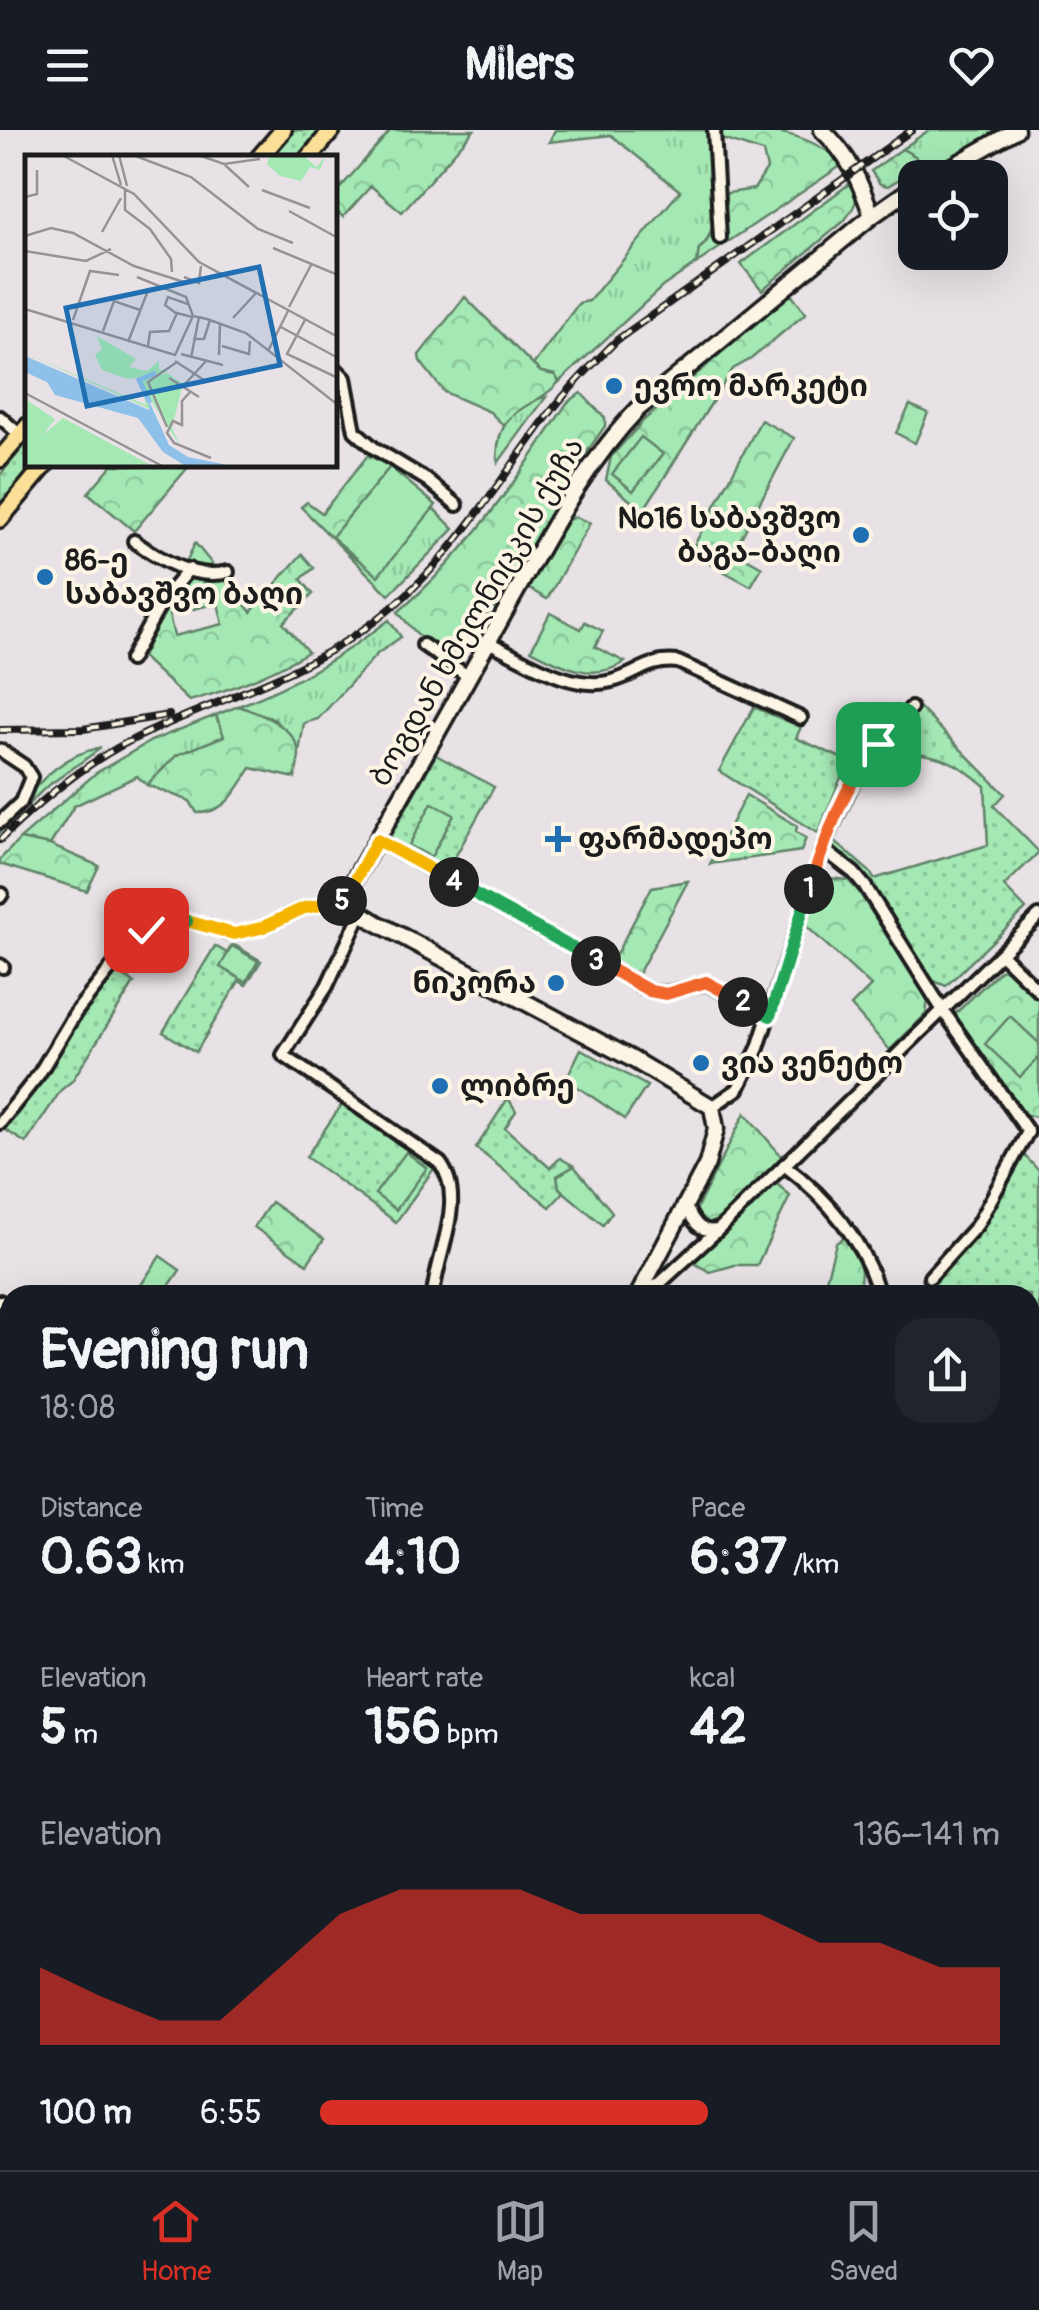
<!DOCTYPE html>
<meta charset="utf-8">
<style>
body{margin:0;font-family:Pangolin,"Noto Sans Georgian",sans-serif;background:#20242c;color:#f1f3f6;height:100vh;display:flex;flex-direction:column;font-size:38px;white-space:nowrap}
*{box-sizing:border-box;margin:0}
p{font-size:32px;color:#9ea1a6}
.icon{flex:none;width:55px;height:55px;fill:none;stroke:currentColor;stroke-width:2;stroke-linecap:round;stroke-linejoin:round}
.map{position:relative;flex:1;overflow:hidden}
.side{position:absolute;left:0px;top:1155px;width:1040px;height:885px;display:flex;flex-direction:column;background:#171b24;border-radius:30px 30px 0 0;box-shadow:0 10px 40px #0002}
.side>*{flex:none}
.controls{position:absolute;left:898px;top:30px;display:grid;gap:20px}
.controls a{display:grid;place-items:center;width:110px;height:110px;border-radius:20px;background:#171b24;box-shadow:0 10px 40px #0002;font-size:50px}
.pin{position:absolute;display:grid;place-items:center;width:85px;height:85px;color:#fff;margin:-42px;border-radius:20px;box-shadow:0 5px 15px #0006}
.km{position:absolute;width:50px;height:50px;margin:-25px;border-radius:50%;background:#222;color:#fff;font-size:28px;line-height:50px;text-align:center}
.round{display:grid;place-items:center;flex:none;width:105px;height:105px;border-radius:30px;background:#20242c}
.overview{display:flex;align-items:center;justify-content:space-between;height:170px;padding:0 40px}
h1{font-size:55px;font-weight:700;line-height:75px}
.stats{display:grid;grid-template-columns:repeat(3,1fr);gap:15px;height:170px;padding:10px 40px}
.stats div{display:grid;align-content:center}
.stats b{font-size:50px;font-weight:700}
.stats small{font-size:28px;font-weight:400}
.stats p{font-size:28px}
.chart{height:280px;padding:20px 40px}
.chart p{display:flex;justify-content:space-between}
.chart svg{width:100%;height:180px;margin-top:10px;fill:#d93025;opacity:.7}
ul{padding:0 40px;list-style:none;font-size:32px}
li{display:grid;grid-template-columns:160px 120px 1fr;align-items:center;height:75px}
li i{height:25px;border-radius:12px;background:#d93025}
header{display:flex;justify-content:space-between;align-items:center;height:130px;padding:0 40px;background:#171b24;font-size:45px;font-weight:700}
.dock{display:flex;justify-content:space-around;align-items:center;height:140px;border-top:2px solid #363941;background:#171b24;font-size:28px;color:#9ea1a6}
.dock a{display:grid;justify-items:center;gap:5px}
.dock .on{color:#d93025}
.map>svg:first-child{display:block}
.grass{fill:url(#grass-tufts);stroke:#608268;stroke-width:2.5}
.forest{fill:url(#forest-crowns);stroke:#608268;stroke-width:2.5;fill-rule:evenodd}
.park{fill:url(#park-dots);stroke:#608268;stroke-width:2.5;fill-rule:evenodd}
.pitch{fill:#a4e9b4;stroke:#608268;stroke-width:2.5}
.water{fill:#8dc1ea;stroke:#607f98;stroke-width:2.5}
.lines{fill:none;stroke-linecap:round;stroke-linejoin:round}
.stream{stroke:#607f98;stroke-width:4}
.street-casing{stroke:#1c1c1c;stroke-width:18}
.secondary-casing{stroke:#1c1c1c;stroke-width:21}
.primary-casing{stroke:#1c1c1c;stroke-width:22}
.street{stroke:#fcf5e5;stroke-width:10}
.secondary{stroke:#fcf5e5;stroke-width:14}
.primary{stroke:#fbdf96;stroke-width:15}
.rail-casing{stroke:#1c1c1c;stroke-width:8}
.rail{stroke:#fcf5e5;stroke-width:4;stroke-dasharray:11;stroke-linecap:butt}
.split-1-casing{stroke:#fff;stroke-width:20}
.split-2-casing{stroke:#fff;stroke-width:20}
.split-3-casing{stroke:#fff;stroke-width:20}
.split-4-casing{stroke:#fff;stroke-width:20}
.split-5-casing{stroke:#fff;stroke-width:20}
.split-6-casing{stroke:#fff;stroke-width:20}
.split-7-casing{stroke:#fff;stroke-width:20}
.split-1{stroke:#f0652b;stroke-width:12}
.split-2{stroke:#22a559;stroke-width:12}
.split-3{stroke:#f0652b;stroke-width:12}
.split-4{stroke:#22a559;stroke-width:12}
.split-5{stroke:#f5b400;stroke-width:12}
.split-6{stroke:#f5b400;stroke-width:12}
.split-7{stroke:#22a559;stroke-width:12}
.poi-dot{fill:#1f6fb2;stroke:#fcf5e5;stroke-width:4}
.labels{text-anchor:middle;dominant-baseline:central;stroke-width:8;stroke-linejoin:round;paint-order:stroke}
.poi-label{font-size:30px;font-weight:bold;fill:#1c1c1c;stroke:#fcf5e5;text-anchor:start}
.street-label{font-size:30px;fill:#1c1c1c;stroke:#fcf5e5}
.inset-river{fill:none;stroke:#8dc1ea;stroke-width:5}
.inset-road{fill:none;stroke:#969295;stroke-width:2.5}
.view{fill:#1f6fb2;fill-opacity:0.15;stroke:#1f6fb2;stroke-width:5}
.inset-edge{fill:none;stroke:#1c1c1c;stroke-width:5}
</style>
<header><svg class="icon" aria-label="menu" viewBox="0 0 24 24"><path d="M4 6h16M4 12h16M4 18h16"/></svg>Milers<svg class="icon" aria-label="heart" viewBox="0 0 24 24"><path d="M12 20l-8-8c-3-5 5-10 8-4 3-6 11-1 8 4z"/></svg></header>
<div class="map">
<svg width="1039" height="2040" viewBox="0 0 1039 2040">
<defs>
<pattern id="grass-tufts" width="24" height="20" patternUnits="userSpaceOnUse" patternTransform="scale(2.5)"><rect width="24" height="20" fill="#a4e9b4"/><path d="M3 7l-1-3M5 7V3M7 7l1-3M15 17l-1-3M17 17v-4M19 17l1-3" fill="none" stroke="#8dc79a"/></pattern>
<pattern id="forest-crowns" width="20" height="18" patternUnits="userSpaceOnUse" patternTransform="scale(2.5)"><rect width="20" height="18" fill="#a4e9b4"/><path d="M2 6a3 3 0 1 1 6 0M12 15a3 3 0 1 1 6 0" fill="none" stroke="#8dc79a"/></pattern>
<pattern id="park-dots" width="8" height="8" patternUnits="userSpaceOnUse" patternTransform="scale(2.5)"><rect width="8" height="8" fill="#a4e9b4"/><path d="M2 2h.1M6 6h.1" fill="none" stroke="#8dc79a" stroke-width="1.8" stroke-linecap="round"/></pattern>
</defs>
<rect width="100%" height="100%" fill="#e8e1e5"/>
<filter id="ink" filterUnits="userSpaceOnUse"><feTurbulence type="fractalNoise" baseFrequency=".01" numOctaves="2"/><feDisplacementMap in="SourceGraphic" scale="20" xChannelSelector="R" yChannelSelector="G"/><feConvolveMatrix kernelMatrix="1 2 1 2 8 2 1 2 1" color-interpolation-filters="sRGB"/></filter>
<g filter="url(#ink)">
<g class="grass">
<path d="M555 0H713C713 30 725 100 699 119L697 133 662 157 559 252 555 245 541 242 533 235 579 173 589 171 680 61 611 5 549 12Z"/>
<path d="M929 0H1003L925 45 915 27 902 19Z"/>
<path d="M546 267 498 333C494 301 512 273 546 267Z"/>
<path d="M433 378 454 399 389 465 336 412 378 445Z"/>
<path d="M389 490 401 507 377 524 318 589 304 593 299 622 274 589 238 576C293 556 342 526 389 490Z"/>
<path d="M216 585 225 606 177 625 147 655 137 646 74 676 50 715 20 709 96 643 151 611Z"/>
<path d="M101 618 45 658 0 702V695C30 665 56 624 101 618Z"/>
<path d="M574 1036 612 1082 603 1095 559 1058 557 1046Z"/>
</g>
<g class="forest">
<path d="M391 0H474L402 82 371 56 343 87 335 80V64Z"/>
<path d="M717 0C776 0 801 0 845 33L697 133 699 119C716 107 715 84 715 65L754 59 767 39 763 22 719 8Z"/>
<path d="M902 19 915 26 925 45 911 42 888 56 880 54 871 41Z"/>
<path d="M856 49C859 68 856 76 844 91L762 160 741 134Z"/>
<path d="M790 163 806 183 751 229 733 239 643 381 606 350 611 327 644 290Z"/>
<path d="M465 167 533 235 541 242 555 245 559 252C542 272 520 274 503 295L490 282 444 262 420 231 419 225Z"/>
<path d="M581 263 605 288V296L582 329 501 470 453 522C428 520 414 501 398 482 466 425 519 347 567 273Z"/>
<path d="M761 290 794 308 734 421 762 437 751 456 690 423Z"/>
<path d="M368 325 390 337 332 407 336 412 301 377 307 372 322 383Z"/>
<path d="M112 335H190L134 401 88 363Z"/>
<path d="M575 387 590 393 547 469 528 458 568 390Z"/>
<path d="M195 413 251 482 302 424 314 438 301 449 313 464 283 493 308 522C271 544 231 560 189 571L142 527ZM218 473 223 494 174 506 169 485Z"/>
<path d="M550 483 581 499 585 492 603 501 595 517 625 532C593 553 562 536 531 520Z"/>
<path d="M238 576C261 584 296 596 299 624 299 631 296 641 295 648L251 638C236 660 227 683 197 683L190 671 147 655 177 625 224 606 216 585Z"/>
<path d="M746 665 797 696 796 702 806 708 801 721 710 734Z"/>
<path d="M20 709 50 715 99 736 87 761 0 734V729Z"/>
<path d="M828 748 848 750 859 762 928 870 926 884 890 920 851 876 871 856 804 794 819 753Z"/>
<path d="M688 751 636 848 611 834 652 757Z"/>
<path d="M1006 839 1013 842 1039 870V988L1020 983 954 885 1000 840Z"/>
<path d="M581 919 647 956 625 989 566 949Z"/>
<path d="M745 983 783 1028 720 1089 709 1093 696 1084 697 1078Z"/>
<path d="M774 1051 790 1066 757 1135H735L710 1142 694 1133Z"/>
<path d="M271 1072 324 1109 307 1134 254 1097Z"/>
<path d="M846 1106C862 1124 864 1143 857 1165H834L836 1154 826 1150 836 1113Z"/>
</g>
<g class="park">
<path d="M291 0H320L296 27 268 28Z"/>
<path d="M27 313 28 335H37L0 380V345Z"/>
<path d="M754 577 801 597 796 608 848 631 818 703 719 641Z"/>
<path d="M919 577 1005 664 994 676 1039 722 1004 756 1026 779 946 856 934 851 923 840 865 747 829 712 867 633ZM903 621C942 626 955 630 985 656L988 715 874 749 870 742 834 711 867 641Z"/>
<path d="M436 625 494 657 446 743 388 711Z"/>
<path d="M233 814 261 831 246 855 239 851 196 922 163 902 215 816 227 823Z"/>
<path d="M114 839 134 853 72 951 61 960 26 1013 4 999 16 987 81 882Z"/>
<path d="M508 968 516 981 505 998 550 1038 560 1028 574 1036 557 1046 559 1058 564 1062 550 1077 476 1018Z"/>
<path d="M342 974 435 1037 396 1092 306 1027Z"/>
<path d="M1024 1025 1039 1041V1404L1030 1405V1165H917L984 1092 1015 1031Z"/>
</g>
<g class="pitch">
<path d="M910 275 928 283 915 313 896 303Z"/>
<path d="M641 307 663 324 633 361 612 344Z"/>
<path d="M390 337 436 375 378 446 332 407Z"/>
<path d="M432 673 454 685 431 727 409 715Z"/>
<path d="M232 816 258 831 246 852 220 837Z"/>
<path d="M1010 886 1039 913V927L1020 947 985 914Z"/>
<path d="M406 1022 427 1038 396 1080 375 1064Z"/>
<path d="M160 1126 180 1140 163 1165H155L141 1155Z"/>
<path d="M0 1202 10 1209V1483L0 1477Z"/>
</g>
<g class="water">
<path d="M1039 1681V1965L1030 1980V1694Z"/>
<path d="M807 2030H889L879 2040H801Z"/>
<path d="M937 2030H1007L1002 2040H934Z"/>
</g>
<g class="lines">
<g class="stream">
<path d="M869 1165 870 1150"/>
<path d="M1030 1408 1039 1407"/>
</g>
<g class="street-casing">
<g id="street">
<path d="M714 0 720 108"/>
<path d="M335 238 345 248 355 301 374 318 427 350 457 375"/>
<path d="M0 287 20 305"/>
<path d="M134 411C159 429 195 451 228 442"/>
<path d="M488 512C524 529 571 562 612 551 639 544 647 529 678 532L801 588"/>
<path d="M423 515 469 547"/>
<path d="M130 530 163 470 189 439"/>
<path d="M0 620 24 636 31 647 21 672 0 692"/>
<path d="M377 710 650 861 666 863 706 853 769 886"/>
<path d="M823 719 854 743 865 756 942 879 1028 1002"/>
<path d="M0 767 2 764"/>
<path d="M361 783 327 856 283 925 440 1033C467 1069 437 1123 433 1165"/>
<path d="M1002 825 1039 861"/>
<path d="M0 835 3 837"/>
<path d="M712 977 738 959 758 918 821 723 841 676 863 632 911 578"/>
<path d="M0 993 39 944 76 882 123 823 146 800 168 790 179 789 234 804 261 798 304 778 349 770"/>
<path d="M784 1035C827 1067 865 1112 879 1165"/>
<path d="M685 1075C693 1090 698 1103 717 1100"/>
<path d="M930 1147 977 1095 1028 1002"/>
<path d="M640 1162 659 1154 718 1100 1039 786"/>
<path d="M0 1171 10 1178"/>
<path d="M1030 1356 1039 1354"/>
<path d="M0 1916 10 1922"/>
</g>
</g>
<g class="secondary-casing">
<g id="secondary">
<path d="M822 0C849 25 860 51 872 86"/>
<path d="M932 48 1016 0"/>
<path d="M638 1165 707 1034 716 999 712 977 632 929 377 793 361 783 349 770 351 756C401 667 451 578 501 489 543 415 580 339 639 278L872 86 915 56"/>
<path d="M114 2040 119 2030"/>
</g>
</g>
<g class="primary-casing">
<g id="primary">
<path d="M259 28 283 0"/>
<path d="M309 28 332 0"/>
<path d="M0 329 28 296"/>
<path d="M0 389 45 335"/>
</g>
</g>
<use href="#street" class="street"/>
<use href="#secondary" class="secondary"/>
<use href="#primary" class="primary"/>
<g class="rail-casing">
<g id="rail">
<path d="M0 600 83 599 169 585"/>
<path d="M0 710C39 672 83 634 132 610 209 572 294 549 364 499 445 442 488 366 546 288 567 260 592 235 617 210L912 0"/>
</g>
</g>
<use href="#rail" class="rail"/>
</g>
</g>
<g class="lines" filter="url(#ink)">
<g class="split-1-casing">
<path id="split-1" d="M809 759C826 709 843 655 878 614"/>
</g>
<g class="split-2-casing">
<path id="split-2" d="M743 872 770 886 809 759"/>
</g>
<g class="split-3-casing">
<path id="split-3" d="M596 831 650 861 666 864 706 852 743 872"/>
</g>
<g class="split-4-casing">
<path id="split-4" d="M454 752 596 831"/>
</g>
<g class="split-5-casing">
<path id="split-5" d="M342 771 349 770 352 756 377 710 454 752"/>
</g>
<g class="split-6-casing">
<path id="split-6" d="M187 791 234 804 261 798 304 778 342 771"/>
</g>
<g class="split-7-casing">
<path id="split-7" d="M146 800 168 790 187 791"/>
</g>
<use href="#split-1" class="split-1"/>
<use href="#split-2" class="split-2"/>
<use href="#split-3" class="split-3"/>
<use href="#split-4" class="split-4"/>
<use href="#split-5" class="split-5"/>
<use href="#split-6" class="split-6"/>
<use href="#split-7" class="split-7"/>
</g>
<g class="poi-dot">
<circle cx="614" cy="256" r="10"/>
<circle cx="861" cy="405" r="10"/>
<circle cx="45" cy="447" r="10"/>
<path d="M553 694h10v10h10v10h-10v10h-10v-10h-10v-10h10z"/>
<circle cx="556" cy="853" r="10"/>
<circle cx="701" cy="933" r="10"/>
<circle cx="440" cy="956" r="10"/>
</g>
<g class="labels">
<g class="poi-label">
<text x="634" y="256">ევრო მარკეტი</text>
<text x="841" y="388" text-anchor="end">№16 საბავშვო<tspan x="841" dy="34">ბაგა-ბაღი</tspan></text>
<text x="65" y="430">86-ე<tspan x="65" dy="34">საბავშვო ბაღი</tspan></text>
<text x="578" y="709">ფარმადეპო</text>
<text x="536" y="853" text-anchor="end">ნიკორა</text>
<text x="721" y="933">ვია ვენეტო</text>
<text x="460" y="956">ლიბრე</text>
</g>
<g class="street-label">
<text transform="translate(477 482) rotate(-60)">ბოგდან ხმელნიცკის ქუჩა</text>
</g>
</g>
<g transform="translate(25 25)">
<rect width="312" height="312" fill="#e8e1e5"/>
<path d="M245 0H277L292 12 301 0 295 15 285 12 276 26 255 21 242 9ZM72 181 111 204 104 212 122 216 134 206V214L143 217 103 224 77 215 70 200 77 194ZM0 198 121 250 117 229 125 254ZM0 244 30 264 18 280 38 263 129 312H0Z" fill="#a4e9b4"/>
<path d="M142 218 158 229 147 273 155 291 114 226Z" fill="#a4e9b4"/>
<path d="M0 201 124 255V246L144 290 163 302 212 312 159 310 138 297 113 263 30 240 22 227 0 217Z" fill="#8dc1ea"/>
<path class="inset-river" d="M125 248 114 225 131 218"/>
<path class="inset-road" d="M37 0 109 39 174 107 313 182M87 0 96 30M94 0 102 31M108 0 166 22 233 74 268 88M173 0 199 9 235 4M200 10 224 32M100 33V55L125 74 146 104 147 117M237 35 285 53M0 42 12 39V15M264 56 313 83M77 77 96 43M0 81 26 73 48 78 109 111 162 128M248 93 313 120M0 96 61 106 86 94M112 122 161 142 168 161M159 122 174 128 176 111M264 152 286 110M0 154 150 200 168 161 182 164 221 178 313 250M152 159 140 150 143 142 163 149M208 163 231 138M48 165 65 116 94 120M280 165 262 199 313 223M254 171 313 203M78 176 89 146 115 155M168 184H179L185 165M103 187 124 133M123 191 125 177 144 176 152 158 167 162M197 191 224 199 225 186M243 196 263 156M156 199 198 210M194 200 195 169M166 203 174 162M150 206 182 227M144 223 174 242M160 229 182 205M166 236 157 246V270L148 266 142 278 149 288 186 303M0 238 139 312M142 272 123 227 152 207"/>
<path class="view" d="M234 112 255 210 62 251 41 153Z"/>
<rect width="312" height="312" class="inset-edge"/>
</g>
</svg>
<div class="controls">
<a><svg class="icon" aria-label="locate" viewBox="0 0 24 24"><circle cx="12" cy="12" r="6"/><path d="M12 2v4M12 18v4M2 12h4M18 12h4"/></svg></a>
</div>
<div class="pin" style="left:878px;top:614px;background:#1e9e55"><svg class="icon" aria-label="arrive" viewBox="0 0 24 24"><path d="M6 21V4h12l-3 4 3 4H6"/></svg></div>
<div class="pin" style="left:146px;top:800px;background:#d93025"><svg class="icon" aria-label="check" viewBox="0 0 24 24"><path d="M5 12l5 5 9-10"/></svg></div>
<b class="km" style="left:809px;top:759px">1</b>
<b class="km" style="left:743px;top:872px">2</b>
<b class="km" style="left:596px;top:831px">3</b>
<b class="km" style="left:454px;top:752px">4</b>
<b class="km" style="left:342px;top:771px">5</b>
<section class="side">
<div class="overview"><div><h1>Evening run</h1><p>18:08</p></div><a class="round"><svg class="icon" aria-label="share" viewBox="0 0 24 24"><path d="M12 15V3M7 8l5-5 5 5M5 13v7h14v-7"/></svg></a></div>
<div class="stats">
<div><p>Distance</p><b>0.63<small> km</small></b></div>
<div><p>Time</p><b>4:10</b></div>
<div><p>Pace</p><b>6:37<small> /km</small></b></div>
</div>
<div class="stats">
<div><p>Elevation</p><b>5<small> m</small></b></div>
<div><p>Heart rate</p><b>156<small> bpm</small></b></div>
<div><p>kcal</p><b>42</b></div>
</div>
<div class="chart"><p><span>Elevation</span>136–141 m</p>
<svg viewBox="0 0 160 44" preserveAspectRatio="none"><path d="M0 44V25L10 32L20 38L30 38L40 25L50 12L60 6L70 6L80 6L90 12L100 12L110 12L120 12L130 19L140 19L150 25L160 25V44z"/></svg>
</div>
<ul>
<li><b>100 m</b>6:55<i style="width:57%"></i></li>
</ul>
</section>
</div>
<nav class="dock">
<a class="on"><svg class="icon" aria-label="home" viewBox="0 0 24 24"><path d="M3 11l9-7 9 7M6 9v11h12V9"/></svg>Home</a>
<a><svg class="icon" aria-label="map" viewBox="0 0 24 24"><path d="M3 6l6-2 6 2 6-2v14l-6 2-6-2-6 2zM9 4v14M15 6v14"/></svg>Map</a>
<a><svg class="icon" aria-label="saved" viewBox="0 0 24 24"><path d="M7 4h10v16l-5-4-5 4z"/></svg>Saved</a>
</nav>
